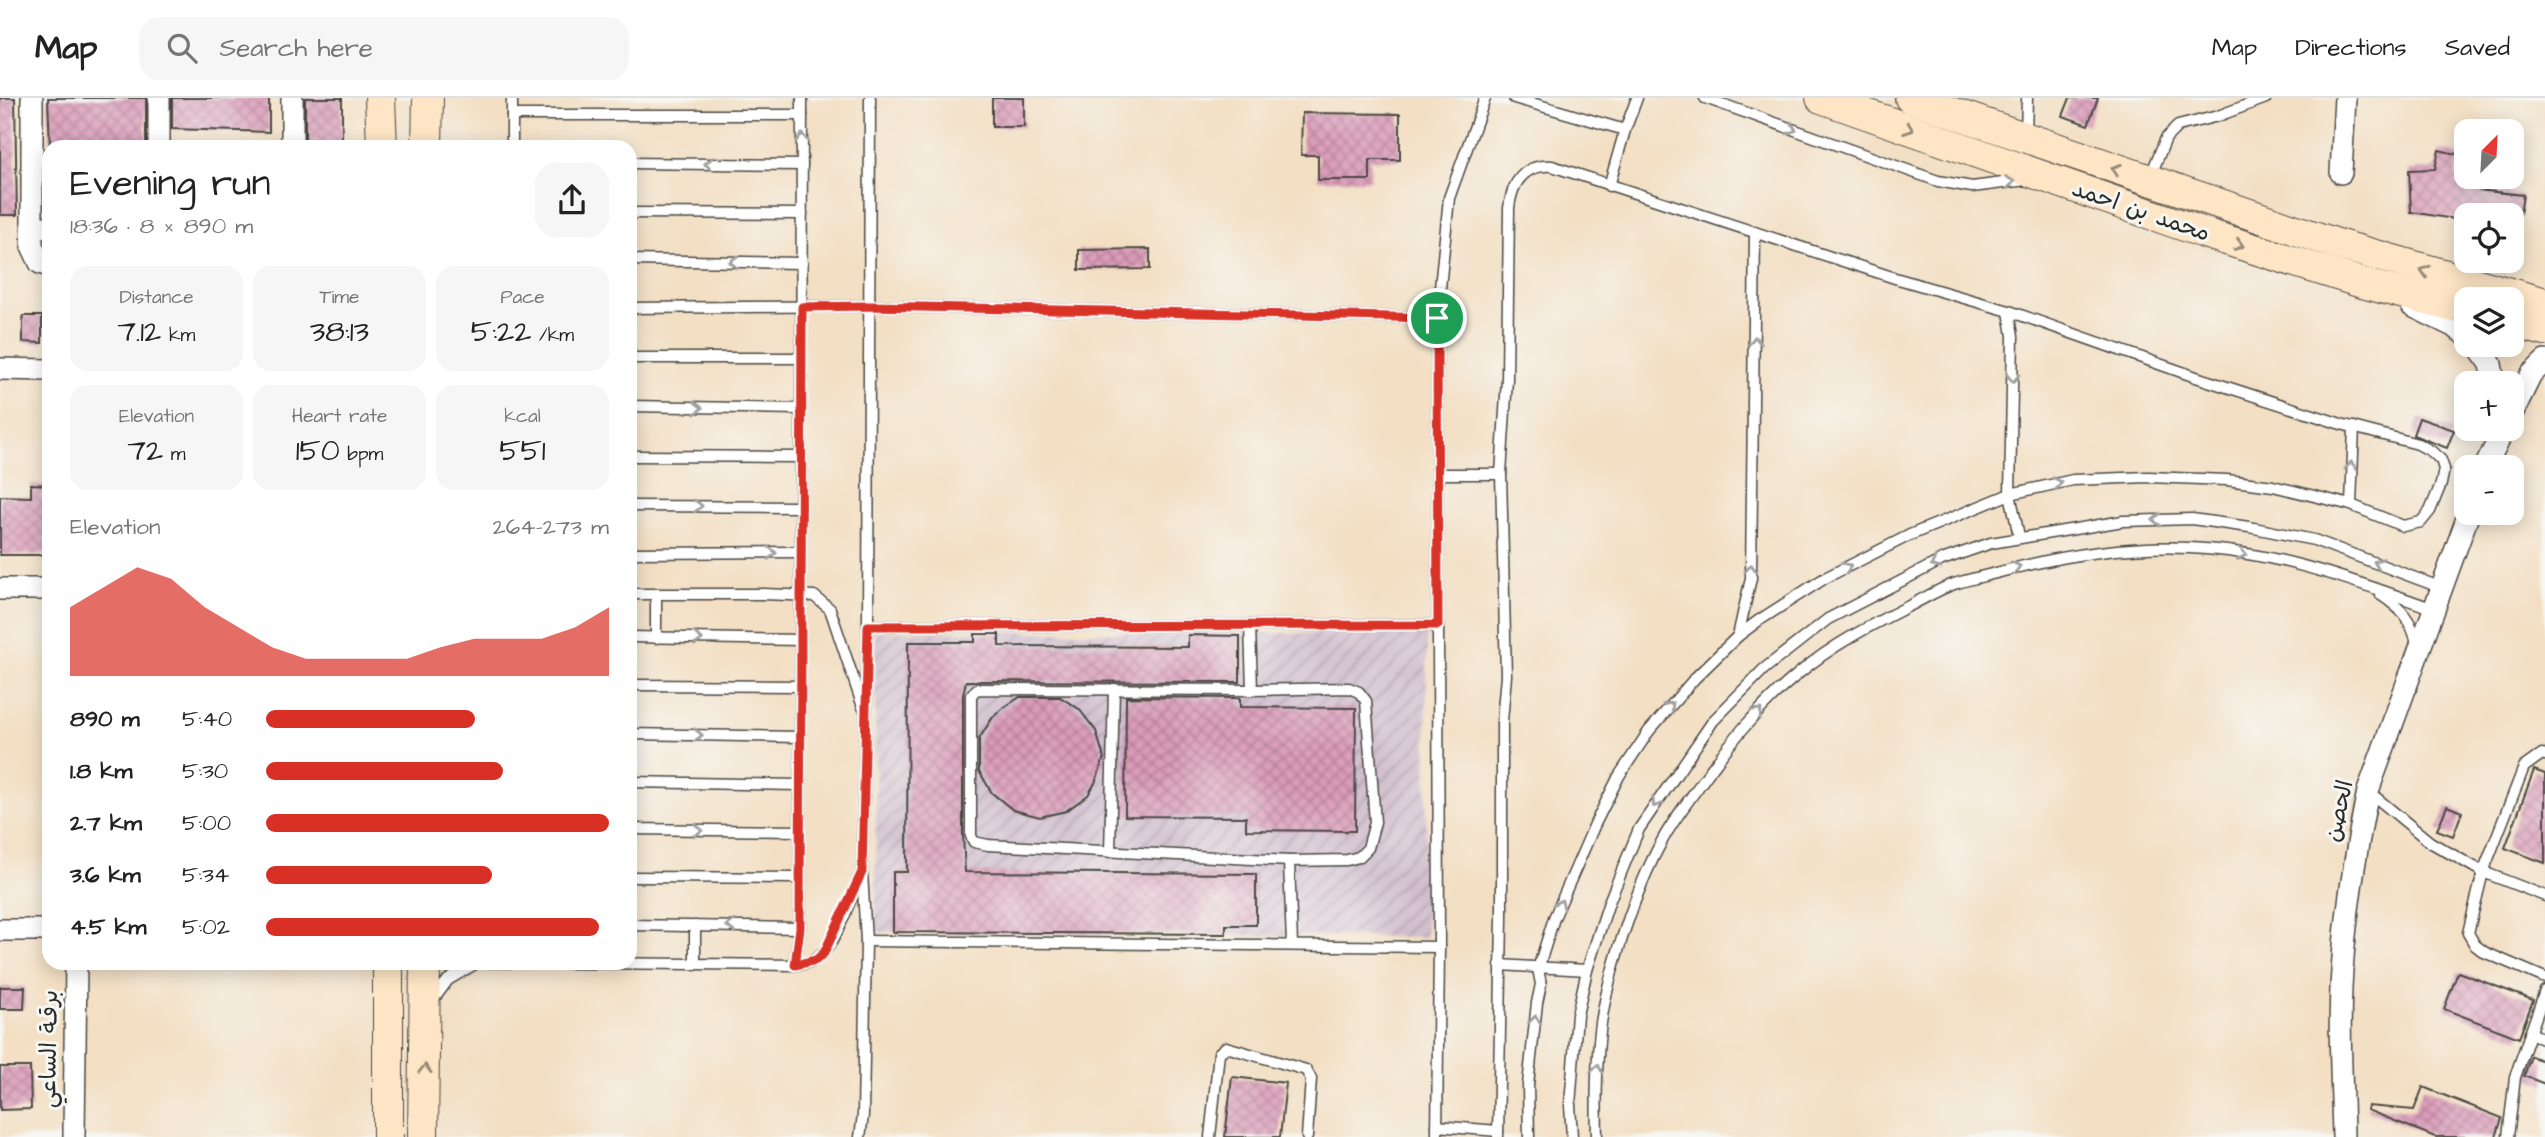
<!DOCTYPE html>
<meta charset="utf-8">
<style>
body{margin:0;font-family:"Architects Daughter","Playpen Sans Arabic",sans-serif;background:#f6f6f6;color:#222;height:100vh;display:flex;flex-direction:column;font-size:26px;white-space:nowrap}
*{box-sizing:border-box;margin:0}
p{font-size:23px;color:#767676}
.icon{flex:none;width:38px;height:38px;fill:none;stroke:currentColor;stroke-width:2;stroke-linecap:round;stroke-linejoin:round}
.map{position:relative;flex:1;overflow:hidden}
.details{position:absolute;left:42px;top:42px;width:595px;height:830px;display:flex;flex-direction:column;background:#fff;border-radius:21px;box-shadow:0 4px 18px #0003}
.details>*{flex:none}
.needle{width:46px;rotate:24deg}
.tools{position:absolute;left:2454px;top:21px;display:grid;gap:14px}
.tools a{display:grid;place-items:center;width:70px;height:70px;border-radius:14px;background:#fff;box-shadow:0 4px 18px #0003;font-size:35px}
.pin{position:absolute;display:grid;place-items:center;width:60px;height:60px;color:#fff;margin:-30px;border:4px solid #fff;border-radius:50%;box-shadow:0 2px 7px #0007}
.round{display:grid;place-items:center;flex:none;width:74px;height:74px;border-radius:21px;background:#f6f6f6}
.summary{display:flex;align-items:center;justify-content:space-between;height:119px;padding:0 28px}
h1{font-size:38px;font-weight:600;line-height:52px}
.metrics{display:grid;grid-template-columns:repeat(3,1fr);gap:10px;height:119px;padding:7px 28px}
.metrics div{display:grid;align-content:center;border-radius:18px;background:#f6f6f6;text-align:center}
.metrics b{font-size:30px;font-weight:600}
.metrics small{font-size:19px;font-weight:400}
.metrics p{font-size:19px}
.chart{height:196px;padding:14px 28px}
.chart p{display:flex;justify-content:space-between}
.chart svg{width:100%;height:126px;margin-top:7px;fill:#d93025;opacity:.7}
ul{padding:0 28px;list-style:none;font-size:23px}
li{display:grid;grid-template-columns:112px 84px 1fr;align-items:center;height:52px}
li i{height:18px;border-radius:9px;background:#d93025}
header{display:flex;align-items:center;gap:42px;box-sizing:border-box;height:98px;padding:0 35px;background:#fff;border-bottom:2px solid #e0e0e0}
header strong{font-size:33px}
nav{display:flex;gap:38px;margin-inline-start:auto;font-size:24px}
.search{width:490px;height:63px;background:#f6f6f6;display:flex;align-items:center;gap:18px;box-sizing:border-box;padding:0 24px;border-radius:21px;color:#767676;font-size:26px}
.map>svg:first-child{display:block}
.industrial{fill:url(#industrial-furrows)}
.building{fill:url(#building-cross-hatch)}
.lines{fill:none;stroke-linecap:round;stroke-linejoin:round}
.lane-casing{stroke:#494642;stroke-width:13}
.street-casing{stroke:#494642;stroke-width:24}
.secondary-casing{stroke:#494642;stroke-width:32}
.lane{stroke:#fff;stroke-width:10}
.street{stroke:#fff;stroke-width:21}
.secondary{stroke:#fde5c5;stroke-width:30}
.oneway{stroke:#a0a0a0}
.oneway2{stroke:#948878}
.route-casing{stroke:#fff;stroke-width:14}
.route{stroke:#d93025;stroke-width:9}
.labels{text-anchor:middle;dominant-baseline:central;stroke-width:6;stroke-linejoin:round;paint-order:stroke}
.street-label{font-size:23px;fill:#2b2b2b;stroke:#f6f6f2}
</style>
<header>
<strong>Map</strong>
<div class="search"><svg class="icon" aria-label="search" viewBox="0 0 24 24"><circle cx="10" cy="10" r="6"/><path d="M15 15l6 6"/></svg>Search here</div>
<nav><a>Map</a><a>Directions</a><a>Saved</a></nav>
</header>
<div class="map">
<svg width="2545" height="1039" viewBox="0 0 2545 1039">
<defs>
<pattern id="industrial-furrows" width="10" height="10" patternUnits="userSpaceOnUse" patternTransform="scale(1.75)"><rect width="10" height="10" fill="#d0bdcd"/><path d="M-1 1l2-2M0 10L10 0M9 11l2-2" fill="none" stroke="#a99aa7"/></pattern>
<pattern id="building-cross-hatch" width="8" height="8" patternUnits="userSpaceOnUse" patternTransform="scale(1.75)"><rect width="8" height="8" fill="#db9bb9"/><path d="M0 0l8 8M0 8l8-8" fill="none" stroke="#b27f97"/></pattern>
</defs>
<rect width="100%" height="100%" fill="#f6f6f2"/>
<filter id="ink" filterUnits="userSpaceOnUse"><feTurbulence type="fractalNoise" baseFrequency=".0143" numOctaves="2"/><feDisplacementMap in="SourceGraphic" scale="14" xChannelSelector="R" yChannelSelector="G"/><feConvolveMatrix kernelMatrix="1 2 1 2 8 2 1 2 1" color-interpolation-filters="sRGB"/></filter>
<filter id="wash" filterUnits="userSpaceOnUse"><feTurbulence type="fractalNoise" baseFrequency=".00686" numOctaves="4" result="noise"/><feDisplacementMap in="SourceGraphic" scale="28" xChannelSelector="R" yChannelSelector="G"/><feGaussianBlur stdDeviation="1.57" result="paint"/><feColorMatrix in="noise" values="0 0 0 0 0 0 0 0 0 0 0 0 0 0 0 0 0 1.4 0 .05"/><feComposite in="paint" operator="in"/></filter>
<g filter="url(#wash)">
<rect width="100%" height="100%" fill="#f3dfc3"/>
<path class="industrial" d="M875 533 1427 536 1426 839 876 834Z"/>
<g id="blocks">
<g class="building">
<path d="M0 0H15L17 117H0Z"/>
<path d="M48 0H146V49H50Z"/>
<path d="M172 0H269V34L172 31Z"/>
<rect x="305" y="0" width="37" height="49"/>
<rect x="992" y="0" width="32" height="29"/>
<path d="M2070 0H2098L2088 27 2063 18Z"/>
<path d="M1302 15 1400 16V62H1370V82H1318V57H1301Z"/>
<path d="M2439 52 2460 57 2455 78 2479 84 2478 92 2523 97 2520 117H2466V123L2411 114 2409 72 2435 71Z"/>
<path d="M1150 151V171L1079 172V152Z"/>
<path d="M23 218H42V245L23 244Z"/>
<path d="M2419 320 2454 332 2447 350 2413 337Z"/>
<path d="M31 386 49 387 46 457H0V398L31 399Z"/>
<path d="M975 536H999V548L1188 549V537L1240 538V584L966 583 963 597V738L965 774 1256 776V827H1226V836L893 834V774H907L908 544H975Z"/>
<path d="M1020 599H1060L1079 611 1096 633 1104 660 1095 685 1088 697 1066 713 1040 719 1013 712 992 695 979 673V641L993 619 1003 610Z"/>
<path d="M1126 599 1240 600V609L1356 610 1355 733 1246 732V719L1125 718Z"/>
<path d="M2534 672 2545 676V765L2505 750Z"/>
<path d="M2447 708 2462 714 2453 738 2437 732Z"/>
<path d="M2458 874 2533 902 2519 940 2444 911Z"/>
<path d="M0 889H25L24 911H0Z"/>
<path d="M2531 958 2545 964V986L2524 978Z"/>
<path d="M0 969H30L31 1011 0 1012Z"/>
<path d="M1232 979 1286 985 1280 1039H1225Z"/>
<path d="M2423 989 2502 1020 2496 1039H2435L2367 1012 2368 1008 2414 1012Z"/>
</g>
</g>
</g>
<g filter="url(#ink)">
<use href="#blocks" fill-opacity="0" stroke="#494642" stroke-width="2"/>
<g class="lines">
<g class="lane-casing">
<g id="lane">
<path d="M1514 0 1625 32 1637 0"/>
<path d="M1705 0 1938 83 1972 89 2026 82"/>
<path d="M512 17H802"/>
<path d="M2026 37 2027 0"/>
<path d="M512 49V0"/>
<path d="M630 65 802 67"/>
<path d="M2150 79 2166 40 2178 28 2218 18 2266 0"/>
<path d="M1609 88 1625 32"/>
<path d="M630 115 802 116"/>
<path d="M630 162 802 165"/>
<path d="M630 210 870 208 1437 220 1439 849 866 843"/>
<path d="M2009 213 2013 238 2010 396 2019 438"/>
<path d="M1437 220 1449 100 1485 0"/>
<path d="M630 260H801"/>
<path d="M630 308 801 311"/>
<path d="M630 358 801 359"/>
<path d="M1438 376H1501"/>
<path d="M2351 407 2354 329"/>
<path d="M630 408 801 409"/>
<path d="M630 455 801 454"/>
<path d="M630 496H763L814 498 830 511 863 609"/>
<path d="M2381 497C2401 510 2412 522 2417 546"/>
<path d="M1250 527 1252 592"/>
<path d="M868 528 1438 527"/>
<path d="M1738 538 1751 480 1755 134"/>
<path d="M630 539 801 542"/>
<path d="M656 540V496"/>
<path d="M630 587 800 588"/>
<path d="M1349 590 1359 594 1366 603 1375 724 1368 750 1359 759 1347 762 1289 763 988 747 974 744 971 738V597L977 591 1252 592Z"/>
<path d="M630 636 800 639"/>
<path d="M630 684 800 687"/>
<path d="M2368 693 2430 744 2483 774 2524 669 2542 656 2545 657"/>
<path d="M630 731 800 733"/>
<path d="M1110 754 1114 591"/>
<path d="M1289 763 1292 847"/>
<path d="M630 779 800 780"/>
<path d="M2545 798 2483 774 2468 835 2475 847 2484 854 2545 880"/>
<path d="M630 827 800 830"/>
<path d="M695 828V867"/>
<path d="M471 864 795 867C802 866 810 865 816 861 835 850 851 799 860 778"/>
<path d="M795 867 800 830 802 0"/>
<path d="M1500 867 1587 872"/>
<path d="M433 902 448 882 475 866"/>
<path d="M2530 935 2545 941"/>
<path d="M1437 1028 1498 1033"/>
<path d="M860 1039 863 1017 866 843 862 774 868 528 870 0"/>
<path d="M1210 1039 1219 955 1226 949 1306 972 1311 981 1307 1039"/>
<path d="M1437 1039 1439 849"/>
<path d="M1498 1039 1502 820V623L1506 578 1501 376 1507 281 1509 110C1512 84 1524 66 1552 68L1895 180 2009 213 2196 279 2341 326 2418 346 2431 353 2441 362 2444 371 2441 386 2430 413 2421 424 2403 428 2351 407 2273 388 2227 382 2148 379 2073 382 2010 396 1910 437 1825 480 1758 523 1738 538 1695 580 1649 633 1619 678 1595 726 1554 820 1538 871 1541 886 1537 905 1528 987 1529 1039"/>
<path d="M1572 1039 1570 1007 1577 917 1587 872 1609 804 1639 731 1713 623 1764 571 1828 521 1942 462 1991 445 2123 423 2192 421 2249 429 2314 442 2442 490"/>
<path d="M1597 1039C1596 1001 1596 963 1601 925 1609 872 1636 790 1662 743 1672 724 1686 706 1699 688 1728 647 1759 608 1798 576 1832 547 1871 527 1911 507 1925 500 1939 491 1954 486 1969 481 1985 478 2000 474 2063 457 2125 447 2190 450 2275 453 2355 483 2434 511"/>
<path d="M2508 1039 2515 979 2545 893"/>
</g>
</g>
<g class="street-casing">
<g id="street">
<path d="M32 0V129H49"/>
<path d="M292 0V49"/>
<path d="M159 49V0"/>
<path d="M2341 75 2345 0"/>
<path d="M32 129V148L40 165 49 168"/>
<path d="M2412 208 2455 229 2466 237"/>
<path d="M2477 247 2491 266 2494 285"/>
<path d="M0 271 49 272"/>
<path d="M2511 318 2531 277 2545 263"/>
<path d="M2485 369 2504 331"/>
<path d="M0 491H49"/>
<path d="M0 832H49"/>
<path d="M74 1039 76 864"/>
<path d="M2343 1039C2342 984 2338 928 2342 873 2346 812 2356 752 2368 693L2469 415"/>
</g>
</g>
<g class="secondary-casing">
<g id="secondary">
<path d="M380 0 382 49"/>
<path d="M1821 0 2204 135 2362 185 2466 212"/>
<path d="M1910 0 2340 147 2545 205"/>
<path d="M427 49 428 0"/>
<path d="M2511 224 2545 233"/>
<path d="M388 864V1039"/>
<path d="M423 1039 425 864"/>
</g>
</g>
<use href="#lane" class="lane"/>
<use href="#street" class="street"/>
<use href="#secondary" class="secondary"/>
</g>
<defs><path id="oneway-chevron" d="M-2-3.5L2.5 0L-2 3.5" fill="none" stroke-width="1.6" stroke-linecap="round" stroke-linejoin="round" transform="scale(1.75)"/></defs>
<g class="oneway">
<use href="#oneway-chevron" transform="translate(1792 31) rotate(20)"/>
<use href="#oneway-chevron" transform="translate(802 40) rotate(-90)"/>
<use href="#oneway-chevron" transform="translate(709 66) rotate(-179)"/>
<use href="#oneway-chevron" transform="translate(2010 84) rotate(-8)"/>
<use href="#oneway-chevron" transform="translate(734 164) rotate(-179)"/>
<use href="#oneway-chevron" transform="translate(1755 243) rotate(-91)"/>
<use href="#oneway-chevron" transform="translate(2013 280) rotate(90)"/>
<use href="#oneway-chevron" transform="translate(698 310) rotate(1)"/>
<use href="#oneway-chevron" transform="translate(2351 368) rotate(-88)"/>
<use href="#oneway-chevron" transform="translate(2058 385) rotate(-11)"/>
<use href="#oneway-chevron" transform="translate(698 408)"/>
<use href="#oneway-chevron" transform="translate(2157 422) rotate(178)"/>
<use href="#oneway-chevron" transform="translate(772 455)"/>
<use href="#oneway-chevron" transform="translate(2242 456) rotate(8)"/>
<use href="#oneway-chevron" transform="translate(2378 465) rotate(-159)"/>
<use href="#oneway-chevron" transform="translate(1935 466) rotate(154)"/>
<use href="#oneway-chevron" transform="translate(1847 469) rotate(-27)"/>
<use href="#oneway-chevron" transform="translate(2016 469) rotate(-15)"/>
<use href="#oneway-chevron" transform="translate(1751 471) rotate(-87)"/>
<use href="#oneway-chevron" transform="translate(698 541) rotate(1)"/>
<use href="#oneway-chevron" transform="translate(1670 608) rotate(-48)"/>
<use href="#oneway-chevron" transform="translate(1758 614) rotate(-47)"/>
<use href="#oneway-chevron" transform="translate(698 637) rotate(1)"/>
<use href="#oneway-chevron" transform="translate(1656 705) rotate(125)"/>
<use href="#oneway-chevron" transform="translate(698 732) rotate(1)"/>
<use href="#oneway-chevron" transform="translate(1560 806) rotate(-67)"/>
<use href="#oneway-chevron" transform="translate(731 828) rotate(-179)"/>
<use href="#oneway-chevron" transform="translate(1535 922) rotate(-83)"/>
<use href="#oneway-chevron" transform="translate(1597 971) rotate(-87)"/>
</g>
<g class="oneway2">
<use href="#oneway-chevron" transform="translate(1909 31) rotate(20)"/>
<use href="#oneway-chevron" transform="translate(2116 71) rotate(-161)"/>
<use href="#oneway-chevron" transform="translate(2239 147) rotate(18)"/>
<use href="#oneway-chevron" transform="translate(2425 173) rotate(-164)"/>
<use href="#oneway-chevron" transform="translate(425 971) rotate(-89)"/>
</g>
</g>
<g class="lines" filter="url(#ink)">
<g class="route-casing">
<path id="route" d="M870 208 1437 220 1438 527 868 528 862 774 824 855 816 862 795 867 800 830 802 209Z"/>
</g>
<use href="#route" class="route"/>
</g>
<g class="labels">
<g class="street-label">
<text transform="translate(2141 113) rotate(19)">محمد بن احمد</text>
<text transform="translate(2339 713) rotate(-77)">الحصن</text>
<text transform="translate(49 951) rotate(-89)">برقـة الساعي</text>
</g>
</g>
</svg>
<div class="tools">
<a><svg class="needle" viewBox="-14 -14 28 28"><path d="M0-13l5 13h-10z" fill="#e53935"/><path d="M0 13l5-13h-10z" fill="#767676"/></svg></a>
<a><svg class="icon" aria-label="locate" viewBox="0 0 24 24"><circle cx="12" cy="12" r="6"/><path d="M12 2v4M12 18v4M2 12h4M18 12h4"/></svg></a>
<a><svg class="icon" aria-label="layers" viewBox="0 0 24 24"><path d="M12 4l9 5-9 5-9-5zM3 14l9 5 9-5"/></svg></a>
<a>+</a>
<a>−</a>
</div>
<div class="pin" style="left:1437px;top:220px;background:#1e9e55"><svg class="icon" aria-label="arrive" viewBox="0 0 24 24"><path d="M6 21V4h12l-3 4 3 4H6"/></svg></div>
<section class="details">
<div class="summary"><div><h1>Evening run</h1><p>18:36 · 8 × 890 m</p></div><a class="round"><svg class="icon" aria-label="share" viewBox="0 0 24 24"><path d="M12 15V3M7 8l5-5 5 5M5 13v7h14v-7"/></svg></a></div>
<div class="metrics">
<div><p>Distance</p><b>7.12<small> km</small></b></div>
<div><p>Time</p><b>38:13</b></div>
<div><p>Pace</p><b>5:22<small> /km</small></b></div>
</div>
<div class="metrics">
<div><p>Elevation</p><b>72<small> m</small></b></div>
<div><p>Heart rate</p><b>150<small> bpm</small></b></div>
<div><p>kcal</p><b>551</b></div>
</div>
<div class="chart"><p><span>Elevation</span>264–273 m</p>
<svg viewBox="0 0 160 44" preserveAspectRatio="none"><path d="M0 44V20L10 13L20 6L30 10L40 20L50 27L60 34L70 38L80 38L90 38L100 38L110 34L120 31L130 31L140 31L150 27L160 20V44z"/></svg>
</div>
<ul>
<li><b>890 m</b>5:40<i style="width:61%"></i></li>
<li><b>1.8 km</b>5:30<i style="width:69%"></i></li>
<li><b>2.7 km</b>5:00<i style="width:100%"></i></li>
<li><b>3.6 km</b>5:34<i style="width:66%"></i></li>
<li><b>4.5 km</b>5:02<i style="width:97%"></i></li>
</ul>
</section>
</div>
